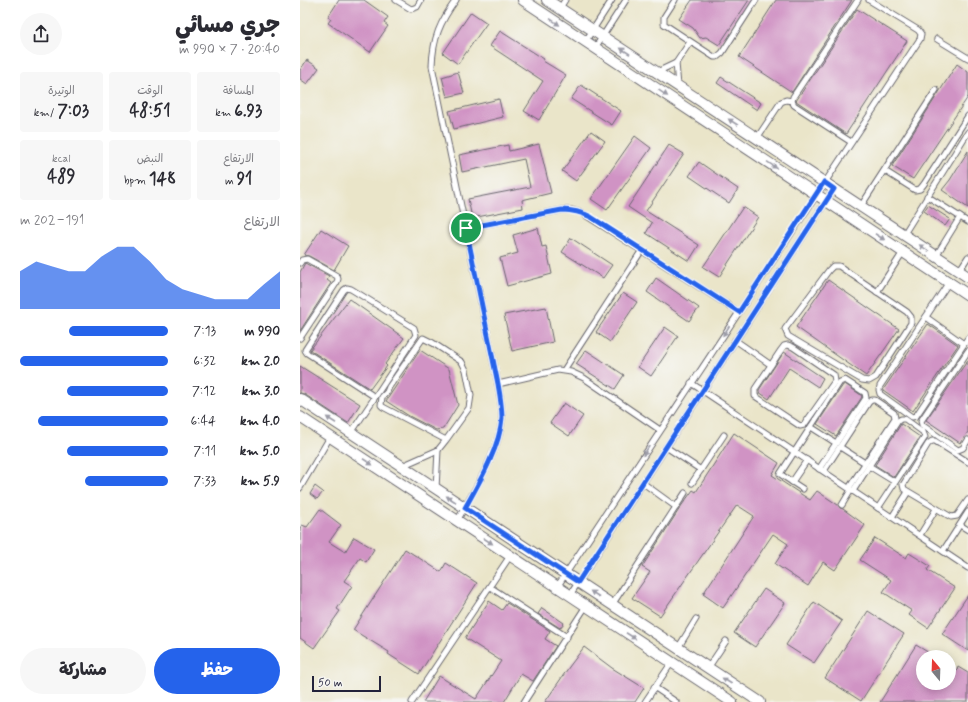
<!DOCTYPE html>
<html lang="ar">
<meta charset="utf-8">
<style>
body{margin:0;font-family:Mynerve,"Playpen Sans Arabic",sans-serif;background:#f7f7f7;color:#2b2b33;direction:rtl;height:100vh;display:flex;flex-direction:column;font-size:15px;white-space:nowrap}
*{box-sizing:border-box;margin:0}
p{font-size:13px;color:#7c7c81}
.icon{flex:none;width:22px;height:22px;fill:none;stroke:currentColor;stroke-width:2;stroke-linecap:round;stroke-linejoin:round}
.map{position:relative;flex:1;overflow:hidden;direction:ltr}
.details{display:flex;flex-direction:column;background:#fff;width:300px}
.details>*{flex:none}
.needle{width:26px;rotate:341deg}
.tools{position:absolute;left:616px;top:650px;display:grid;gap:8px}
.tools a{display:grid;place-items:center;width:40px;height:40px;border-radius:50%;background:#fff;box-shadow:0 2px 10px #0003;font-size:20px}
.scale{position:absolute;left:12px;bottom:10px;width:69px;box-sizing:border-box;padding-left:4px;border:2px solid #22223b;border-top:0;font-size:11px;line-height:14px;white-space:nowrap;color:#22223b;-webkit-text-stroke:3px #f6f6f2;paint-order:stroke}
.pin{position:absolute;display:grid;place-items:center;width:34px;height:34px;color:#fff;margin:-17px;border:2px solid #fff;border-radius:50%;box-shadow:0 1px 4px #0007}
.round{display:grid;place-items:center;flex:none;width:42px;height:42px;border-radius:21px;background:#f7f7f7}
.summary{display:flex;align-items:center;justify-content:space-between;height:68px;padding:0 20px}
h1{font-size:22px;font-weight:800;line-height:30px}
.figures{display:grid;grid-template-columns:repeat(3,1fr);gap:6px;height:68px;padding:4px 20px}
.figures div{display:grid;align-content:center;border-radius:4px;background:#f7f7f7;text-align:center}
.figures b{font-size:17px;font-weight:800}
.figures small{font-size:11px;font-weight:400}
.figures p{font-size:11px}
.chart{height:112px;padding:8px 20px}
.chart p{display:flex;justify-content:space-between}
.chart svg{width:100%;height:72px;margin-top:4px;fill:#2563eb;opacity:.7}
.cta{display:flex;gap:8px;margin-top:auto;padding:8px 20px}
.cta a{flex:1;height:46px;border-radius:24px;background:#2563eb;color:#fff;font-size:16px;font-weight:800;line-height:46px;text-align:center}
.cta a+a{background:#f7f7f7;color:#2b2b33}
ul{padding:0 20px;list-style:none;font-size:13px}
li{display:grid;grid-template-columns:64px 48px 1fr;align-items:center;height:30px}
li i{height:10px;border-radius:5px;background:#2563eb}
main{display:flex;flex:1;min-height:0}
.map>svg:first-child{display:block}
.building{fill:#d093c4}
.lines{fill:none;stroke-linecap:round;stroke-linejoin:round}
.lane-casing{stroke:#68666d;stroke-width:7}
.street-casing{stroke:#68666d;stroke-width:12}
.lane{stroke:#fff;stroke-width:5}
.street{stroke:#fff;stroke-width:10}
.oneway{fill:#9c9ca7}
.route-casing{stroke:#fff;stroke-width:8}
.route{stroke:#2563eb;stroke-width:5}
</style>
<main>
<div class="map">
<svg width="668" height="702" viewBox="0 0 668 702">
<rect width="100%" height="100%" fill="#f6f6f2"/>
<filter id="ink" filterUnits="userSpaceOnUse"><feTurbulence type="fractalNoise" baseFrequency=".025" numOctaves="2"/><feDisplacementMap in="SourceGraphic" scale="8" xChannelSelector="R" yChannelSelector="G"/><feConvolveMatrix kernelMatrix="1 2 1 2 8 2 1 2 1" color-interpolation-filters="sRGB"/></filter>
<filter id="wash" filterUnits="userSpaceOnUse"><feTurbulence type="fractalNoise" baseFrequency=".012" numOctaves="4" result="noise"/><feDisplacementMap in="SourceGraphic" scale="16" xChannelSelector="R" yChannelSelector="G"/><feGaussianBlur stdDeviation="0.9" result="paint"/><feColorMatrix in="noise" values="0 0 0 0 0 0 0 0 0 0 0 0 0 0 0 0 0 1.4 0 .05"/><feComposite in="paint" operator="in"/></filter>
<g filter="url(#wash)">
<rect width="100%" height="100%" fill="#eae5c9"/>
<g id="blocks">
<g class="building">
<path d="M39 0H64L88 17 84 23 88 26 70 52 28 23 31 19 28 17Z"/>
<path d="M392 0H449L419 45 406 37 400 38 393 28 379 19Z"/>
<path d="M476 0H552L492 92 439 57Z"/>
<path d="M557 9 607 41 546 134 496 101Z"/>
<path d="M171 12 187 23 158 64 143 53Z"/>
<path d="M200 31 244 59 243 61 266 75 239 120 224 111 243 81 190 46Z"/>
<path d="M7 60 19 68 7 84 0 79V70Z"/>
<path d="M657 64 668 72V97L613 179 592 166Z"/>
<path d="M158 72 164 93 147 97 142 77Z"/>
<path d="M421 77 461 103 457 110 417 83Z"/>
<path d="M281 85 321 111 312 125 271 99Z"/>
<path d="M199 99 203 117 154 129 149 111Z"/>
<path d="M291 131 305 141 276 181 262 171Z"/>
<path d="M335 136 351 148 307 210 291 199Z"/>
<path d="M239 144 251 193 222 200 223 208 172 218 168 199 230 187 224 159 162 172 159 155 208 145 209 151Z"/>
<path d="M369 145 384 154 346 211 399 245 389 261 346 233 352 223 328 207Z"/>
<path d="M668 151V208L642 190 650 180Z"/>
<path d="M399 162 438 189 429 203 389 176Z"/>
<path d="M628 205 650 219 645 226 624 211Z"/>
<path d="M443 207 458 217 419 277 403 267Z"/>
<path d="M238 228 242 247 246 246 252 274 207 286 200 258 218 253 213 235Z"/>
<path d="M21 229 48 246 34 270 9 256 4 255Z"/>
<path d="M271 238 312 265 303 278 262 252Z"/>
<path d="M5 263 29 276 27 280 31 283 0 331V272Z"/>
<path d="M356 278 399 308 389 321 347 292Z"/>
<path d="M528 280 599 329 566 376 496 327Z"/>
<path d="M323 293 337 302 310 342 296 332Z"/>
<path d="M49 299 104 338 85 364 87 366 70 389 10 350Z"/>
<path d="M246 307 253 342 212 351 204 315Z"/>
<path d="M628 324 658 345 613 411 583 390Z"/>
<path d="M365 327 378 336 351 376 338 367Z"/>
<path d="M120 350 149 369 158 405 143 429 136 430 109 416 86 401Z"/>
<path d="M286 350 324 375 315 389 276 364Z"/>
<path d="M484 352 523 378 518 387 489 368 469 399 459 392V390Z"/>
<path d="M668 360V432L660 443 626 420Z"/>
<path d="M0 366 60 404 48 423 4 394 0 393Z"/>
<path d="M545 384 561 395 562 397 536 436 517 424 543 385Z"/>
<path d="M264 403 283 416 269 436 250 423Z"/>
<path d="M601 424 620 437 594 477 575 465Z"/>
<path d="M434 433 479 463 472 475 510 500 517 491 538 505 540 508 543 509 565 525 535 570 523 562 508 586 475 564 488 544 473 534 423 608 403 594 454 516 437 505 360 616 332 598 350 572 342 567 382 505 393 490 396 492Z"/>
<path d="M15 486 23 492 17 499 10 494Z"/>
<path d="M20 509 41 525 29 542 45 552 54 537 74 549 66 562 60 558 44 581 52 586 37 609 40 611 14 648 0 638V528L2 525 7 527Z"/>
<path d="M575 538 606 558 609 553 630 566 627 570 655 588 628 628 609 615 612 611 583 592 591 580 560 560Z"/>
<path d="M105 549 141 572 146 563 177 583 119 674 88 654 89 652 53 630Z"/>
<path d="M464 589 485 603 455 647 434 633Z"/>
<path d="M668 595V651L642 634Z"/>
<path d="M189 601 202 610 207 603 250 631 245 639 256 646 233 681 221 674 204 702H123L139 676 176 699 201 661 165 638Z"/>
<path d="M514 602 542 621 514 663 486 645Z"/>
<path d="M242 608 264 623 260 628 238 614Z"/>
<path d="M568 611 604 634 561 701 525 678Z"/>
<path d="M616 645 636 657H623V683H649V665L657 670 658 667 668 673V702H580Z"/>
<path d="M284 647 312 668 344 688 335 702H245L269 667Z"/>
</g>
</g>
</g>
<g filter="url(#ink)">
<use href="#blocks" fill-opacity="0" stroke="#68666d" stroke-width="1"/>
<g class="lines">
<g class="lane-casing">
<g id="lane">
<path d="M96 0 111 9 117 7 121 0"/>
<path d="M156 0C140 22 133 38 132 66L198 384C200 395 202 407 202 418 200 450 173 493 157 521"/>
<path d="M375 0 364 17V24L414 57H417L422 53 456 0"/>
<path d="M260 8 265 0"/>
<path d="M637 39 668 58"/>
<path d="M285 42 312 0"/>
<path d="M295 48 326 0"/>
<path d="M376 63 378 86"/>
<path d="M357 72 376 63 390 42"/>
<path d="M457 138 481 102 486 100 492 101"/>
<path d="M551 142 494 105 492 101 493 97 558 0"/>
<path d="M585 171 615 190 620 189 624 184 668 116"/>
<path d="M627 196 668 222"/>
<path d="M561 206 636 90"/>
<path d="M166 228 262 210H272L282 213 439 312"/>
<path d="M604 234 668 132"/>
<path d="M636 256 660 217"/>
<path d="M0 263 2 260 7 259 37 276 38 279 37 282 0 338"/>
<path d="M533 266H539L607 312 611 317V323L576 377 569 381 562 380 488 336 485 329 529 270Z"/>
<path d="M659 271 668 257"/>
<path d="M649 282 580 386 579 390 580 394 612 417 616 416 668 338"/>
<path d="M577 292 603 252"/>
<path d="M626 317 664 344"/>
<path d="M435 340 471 365"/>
<path d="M488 345 493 347 534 375 535 381 504 425 500 426 455 396V389L481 350 484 346Z"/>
<path d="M668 351 621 421 622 425 658 450 663 448 668 440"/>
<path d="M264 370 342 250"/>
<path d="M391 383 668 568"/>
<path d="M198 384 258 370 271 372 284 378 360 430"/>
<path d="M511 427 536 443"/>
<path d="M51 433 75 397 7 353 5 350 44 290 47 288 51 289 114 328 116 335 75 397"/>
<path d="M366 447 401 470"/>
<path d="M540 447 565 463"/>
<path d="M668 462 635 441H632L628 444 603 485 604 489 651 517 657 516 668 500"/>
<path d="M102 466 138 450 146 440 83 407 81 405 82 397 87 392 89 387 123 338 133 343 162 362 166 370 171 395 169 408 146 440"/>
<path d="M569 466 595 482"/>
<path d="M524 471 569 402 572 400H575L594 413 595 418 549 488"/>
<path d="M492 482 507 460"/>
<path d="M343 483 376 507"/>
<path d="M392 483 424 435"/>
<path d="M0 488 30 437"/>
<path d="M136 489 138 450"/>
<path d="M503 489 480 474 540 382 545 380 565 393 566 398 519 469"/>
<path d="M553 491 598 421 601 419H605L623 432 625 437 578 508"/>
<path d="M542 505 551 490"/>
<path d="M592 517 608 492"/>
<path d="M660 525 668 530"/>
<path d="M620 535 636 509"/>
<path d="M643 551 668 512"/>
<path d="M190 587 267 637"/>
<path d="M257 587 620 39 621 34 618 30 569 0"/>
<path d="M270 595 534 189"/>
<path d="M312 605 385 493"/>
<path d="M378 648 396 619"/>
<path d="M408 668 426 641"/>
<path d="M354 687 376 702"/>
<path d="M112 702 210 556"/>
<path d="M224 702 286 606"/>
<path d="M345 702 372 662"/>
</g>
</g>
<g class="street-casing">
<g id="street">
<path d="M223 0 668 295"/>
<path d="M247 0 668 277"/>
<path d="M0 399 460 702"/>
<path d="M0 417 432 702"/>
</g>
</g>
<use href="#lane" class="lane"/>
<use href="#street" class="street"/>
</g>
<defs><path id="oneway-solid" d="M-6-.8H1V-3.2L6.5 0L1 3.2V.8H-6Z"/></defs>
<g class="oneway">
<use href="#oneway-solid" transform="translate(255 22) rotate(34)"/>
<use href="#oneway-solid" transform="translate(325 51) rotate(-147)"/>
<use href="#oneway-solid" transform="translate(363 93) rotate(34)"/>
<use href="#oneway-solid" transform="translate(433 122) rotate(-147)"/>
<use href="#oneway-solid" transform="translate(472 165) rotate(34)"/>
<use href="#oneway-solid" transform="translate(580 237) rotate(33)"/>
<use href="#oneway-solid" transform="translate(624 248) rotate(-146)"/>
<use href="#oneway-solid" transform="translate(426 331) rotate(124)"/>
<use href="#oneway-solid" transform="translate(31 420) rotate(-147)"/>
<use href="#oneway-solid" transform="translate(346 451) rotate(123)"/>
<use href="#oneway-solid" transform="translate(68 462) rotate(33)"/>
<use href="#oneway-solid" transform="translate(151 499) rotate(-147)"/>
<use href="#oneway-solid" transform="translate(188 541) rotate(33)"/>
<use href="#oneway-solid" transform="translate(295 594) rotate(-147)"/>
<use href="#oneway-solid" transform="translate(331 636) rotate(33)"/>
<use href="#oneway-solid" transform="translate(427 681) rotate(-147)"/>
</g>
</g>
<g class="lines" filter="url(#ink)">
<g class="route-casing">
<path id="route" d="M524 182 534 189 278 582 165 508C179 483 200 447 202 418 202 407 200 395 198 384L166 228 262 210C273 210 281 212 291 217L439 312Z"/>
</g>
<use href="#route" class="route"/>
</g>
</svg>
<div class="tools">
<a><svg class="needle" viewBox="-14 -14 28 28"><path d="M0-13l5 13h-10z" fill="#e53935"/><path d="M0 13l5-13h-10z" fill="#7c7c81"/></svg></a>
</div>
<div class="scale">50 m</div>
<div class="pin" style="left:166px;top:228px;background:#1e9e55"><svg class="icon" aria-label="arrive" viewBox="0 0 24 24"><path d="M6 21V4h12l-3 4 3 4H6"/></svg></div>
</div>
<section class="details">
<div class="summary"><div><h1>جري مسائي</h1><p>20:40 · 7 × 990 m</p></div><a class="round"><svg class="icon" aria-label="share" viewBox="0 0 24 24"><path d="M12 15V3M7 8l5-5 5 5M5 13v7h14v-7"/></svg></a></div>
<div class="figures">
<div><p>المسافة</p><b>6.93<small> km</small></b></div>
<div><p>الوقت</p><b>48:51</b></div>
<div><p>الوتيرة</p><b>7:03<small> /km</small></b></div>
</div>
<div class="figures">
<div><p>الارتفاع</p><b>91<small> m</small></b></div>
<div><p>النبض</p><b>148<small> bpm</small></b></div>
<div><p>kcal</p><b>489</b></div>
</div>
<div class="chart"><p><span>الارتفاع</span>191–202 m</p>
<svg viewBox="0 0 160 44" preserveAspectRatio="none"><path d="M0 44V21L10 15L20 18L30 21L40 21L50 12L60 6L70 6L80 15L90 26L100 32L110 35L120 38L130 38L140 38L150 29L160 21V44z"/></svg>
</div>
<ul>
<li><b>990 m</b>7:13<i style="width:67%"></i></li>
<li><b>2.0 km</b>6:32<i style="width:100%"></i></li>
<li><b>3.0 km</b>7:12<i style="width:68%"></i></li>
<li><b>4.0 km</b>6:44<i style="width:88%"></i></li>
<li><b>5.0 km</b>7:11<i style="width:68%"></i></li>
<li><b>5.9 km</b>7:33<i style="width:56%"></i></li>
</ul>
<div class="cta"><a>حفظ</a><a>مشاركة</a></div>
</section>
</main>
